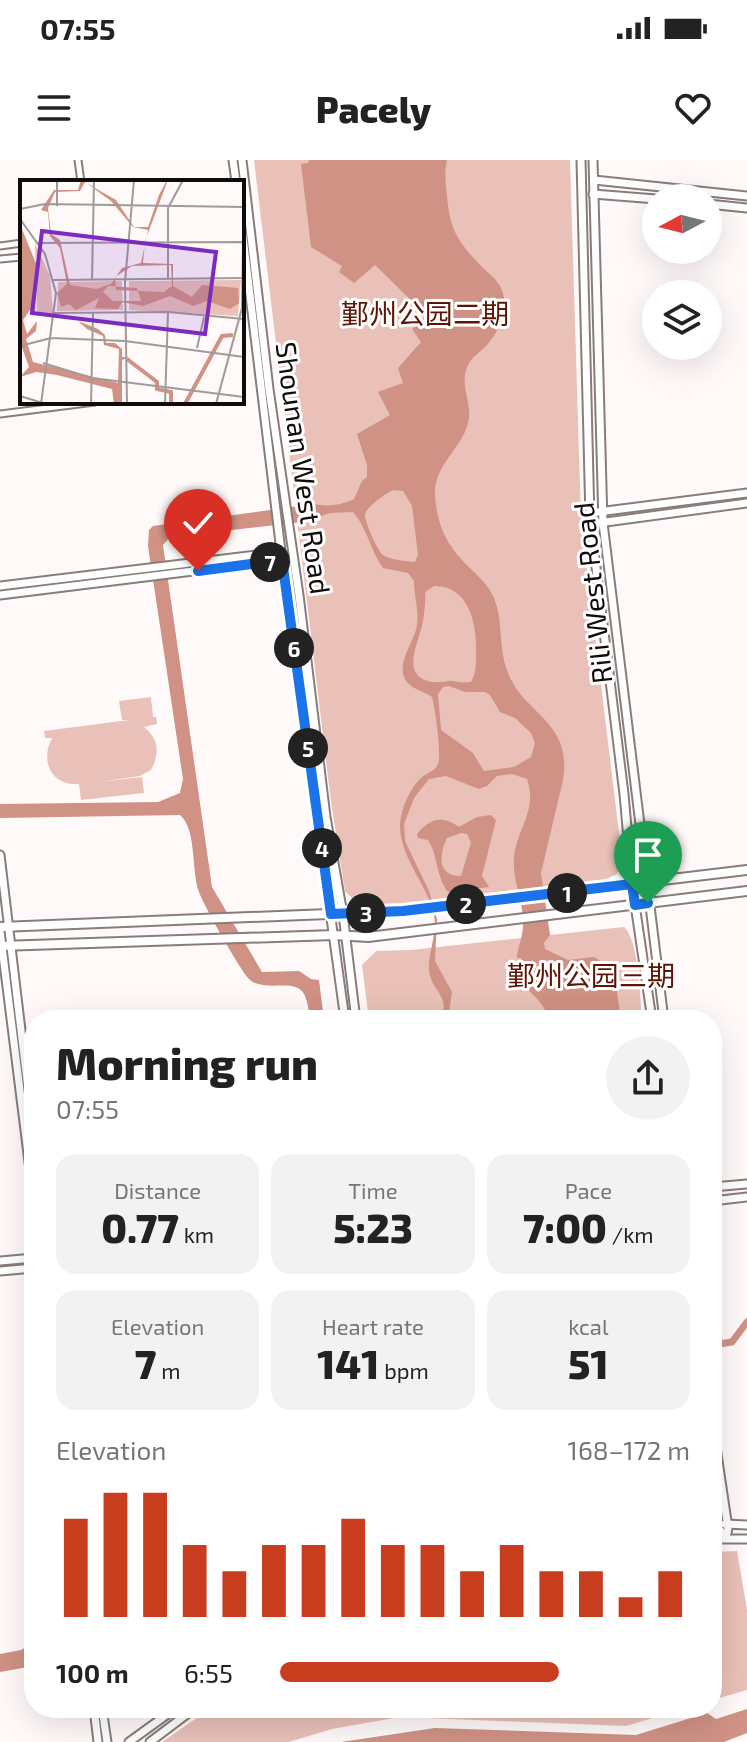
<!DOCTYPE html>
<meta charset="utf-8">
<style>
body{margin:0;font-family:"Exo 2","Noto Sans SC",sans-serif;background:#f2f2f2;color:#222;height:100vh;display:flex;flex-direction:column;font-size:30px;white-space:nowrap}
*{box-sizing:border-box;margin:0}
p{font-size:26px;color:#767676}
.icon{flex:none;width:44px;height:44px;fill:none;stroke:currentColor;stroke-width:2;stroke-linecap:round;stroke-linejoin:round}
.map{position:relative;flex:1;overflow:hidden}
.sheet{position:absolute;left:24px;top:850px;width:698px;height:708px;display:flex;flex-direction:column;background:#fff;border-radius:32px;box-shadow:0 8px 32px #0002}
.sheet>*{flex:none}
.needle{width:52px;rotate:263deg}
.controls{position:absolute;left:642px;top:24px;display:grid;gap:16px}
.controls a{display:grid;place-items:center;width:80px;height:80px;border-radius:50%;background:#fff;box-shadow:0 8px 32px #0002;font-size:40px}
.pin{position:absolute;display:grid;place-items:center;width:68px;height:68px;color:#fff;margin:-82px -34px;border-radius:50% 50% 50% 0;rotate:-45deg;box-shadow:0 0 8px #0007}
.pin .icon{rotate:45deg}
.km{position:absolute;width:40px;height:40px;margin:-20px;border-radius:50%;background:#222;color:#fff;font-size:22px;line-height:40px;text-align:center}
.round{display:grid;place-items:center;flex:none;width:84px;height:84px;border-radius:42px;background:#f2f2f2}
.head{display:flex;align-items:center;justify-content:space-between;height:136px;padding:0 32px}
h1{font-size:44px;font-weight:800;line-height:60px}
.stats{display:grid;grid-template-columns:repeat(3,1fr);gap:12px;height:136px;padding:8px 32px}
.stats div{display:grid;align-content:center;border-radius:20px;background:#f2f2f2;text-align:center}
.stats b{font-size:40px;font-weight:800}
.stats small{font-size:22px;font-weight:400}
.stats p{font-size:22px}
.chart{height:224px;padding:16px 32px}
.chart p{display:flex;justify-content:space-between}
.chart svg{width:100%;height:144px;margin-top:8px;stroke:#c73d1e;stroke-width:6}
ul{padding:0 32px;list-style:none;font-size:26px}
li{display:grid;grid-template-columns:128px 96px 1fr;align-items:center;height:60px}
li i{height:20px;border-radius:10px;background:#c73d1e}
.status{display:flex;justify-content:space-between;align-items:center;height:56px;padding:0 40px;background:#fff;direction:ltr}
.status svg{height:22px;fill:currentColor}
header{display:flex;justify-content:space-between;align-items:center;height:104px;padding:0 32px;background:#fff;font-size:36px;font-weight:800}
.map>svg:first-child{display:block}
.green{fill:#e9c1b8}
.water{fill:#cf9284;fill-rule:evenodd}
.lines{fill:none;stroke-linecap:round;stroke-linejoin:round}
.canal{stroke:#cf9284;stroke-width:7}
.minor-casing{stroke:#887d7a;stroke-width:9}
.tertiary-casing{stroke:#887d7a;stroke-width:11}
.secondary-casing{stroke:#887d7a;stroke-width:11}
.primary-casing{stroke:#887d7a;stroke-width:12}
.minor{stroke:#fff;stroke-width:5}
.tertiary{stroke:#fff;stroke-width:7}
.secondary{stroke:#fff;stroke-width:7}
.primary{stroke:#fff;stroke-width:8}
.route-casing{stroke:#fff;stroke-width:16}
.route{stroke:#1a73e8;stroke-width:10}
.labels{text-anchor:middle;dominant-baseline:central;stroke-width:6;stroke-linejoin:round;paint-order:stroke}
.park-label{font-size:28px;fill:#5d1505;stroke:#fff}
.street-label{font-size:28px;fill:#100c0b;stroke:#fff}
.inset-river{fill:none;stroke:#cf9284;stroke-width:4}
.inset-road{fill:none;stroke:#9f9b9a;stroke-width:2}
.view{fill:#7b2cbf;fill-opacity:0.15;stroke:#7b2cbf;stroke-width:4}
.inset-edge{fill:none;stroke:#100c0b;stroke-width:4}
</style>
<div class="status"><b>07:55</b><svg viewBox="0 0 49 12"><path d="M0 12V9h3v3zM5 12V6h3v6zM10 12V3h3v9zM15 12V0h3v12zM26 1h20v11H26zM47 4h2v5h-2z"/></svg></div>
<header><svg class="icon" aria-label="menu" viewBox="0 0 24 24"><path d="M4 6h16M4 12h16M4 18h16"/></svg>Pacely<svg class="icon" aria-label="heart" viewBox="0 0 24 24"><path d="M12 20l-8-8c-3-5 5-10 8-4 3-6 11-1 8 4z"/></svg></header>
<div class="map">
<svg width="747" height="1582" viewBox="0 0 747 1582">
<rect width="100%" height="100%" fill="#fffaf9"/>
<g class="green">
<path d="M254 0H570L581 359 622 698 617 714 602 721 374 748 357 743 345 731 331 642Z"/>
<path d="M151 537 153 557H156L157 564 144 567C159 579 160 593 151 610L140 616 99 622 142 617 144 633 81 640 79 624C51 626 40 601 52 578H45L44 571 129 560H122L119 541Z"/>
<path d="M624 767C639 780 640 839 642 860H369L362 805 376 791 411 790Z"/>
<path d="M737 1391 747 1450V1530L712 1540V1392Z"/>
<path d="M211 1548H686L626 1566 400 1557 332 1569 289 1582H162Z"/>
</g>
<g class="water">
<path d="M309 0H447C444 12 446 24 447 36 450 72 459 83 484 109 494 118 502 124 504 138 507 155 497 175 485 187 479 193 472 197 468 205 459 223 471 240 469 258 465 287 434 303 435 334 436 359 444 381 462 400 473 412 486 421 493 436 504 460 498 483 506 507 520 555 573 558 563 620L541 713 550 775 544 783 545 789 568 800 594 797 614 810 621 860H548C545 838 525 834 518 813L523 811 521 798H517V795C520 782 524 772 523 758 522 738 512 718 514 697 517 669 538 649 527 619L512 614 497 616 487 626 479 629 446 616 429 619 414 638 404 664 405 681 429 731 437 759 435 801 452 832 448 860H439C452 840 435 833 430 816 425 800 438 775 434 755 428 727 406 705 401 676 397 658 407 632 420 619 425 613 435 612 438 604 442 597 435 547 432 537 425 532 416 530 410 525 391 509 415 482 417 465 419 450 414 436 414 421L408 413 383 408C370 390 368 369 353 352L330 353 302 362 170 377 163 385 212 727 262 812 299 811 311 819 319 820 324 860H310C309 852 308 843 305 836 297 816 264 834 249 819 239 808 204 746 199 732 191 711 197 669 180 655L0 658V644L158 642 180 633 183 619 148 386 149 370 153 366 314 344C327 347 342 345 354 339L362 321 367 317V305L357 274 390 255 378 232 403 223 398 208 421 182 412 169 445 150 443 146 424 153 375 105 354 123 339 112 342 106 311 87 301 4 308 3ZM394 330 403 331 412 346 418 395 415 402C406 401 390 400 383 395 378 392 364 361 365 354 366 348 388 331 394 330ZM434 426C469 425 477 465 476 491 476 502 477 512 471 522 464 523 459 522 452 521 445 521 439 523 432 522 402 517 416 488 421 469 424 462 426 438 425 432ZM449 526 465 532H485L490 535 500 552 515 558 531 573 535 583 531 597 514 607 484 611 473 593 441 570 438 534 443 527Z"/>
<path d="M491 655 496 660 482 716 489 727 448 732C436 717 438 695 428 680L418 678 417 674C431 657 443 656 459 667L477 657ZM461 673 467 674 471 683 461 716C437 716 439 695 447 678Z"/>
<path d="M34 1482V1506L0 1512V1494L21 1490Z"/>
<path d="M747 1549V1573L724 1582H341L435 1568 636 1575 707 1553 716 1559Z"/>
</g>
<g class="lines">
<path class="canal" d="M712 1185 732 1182 747 1162"/>
<g class="minor-casing">
<g id="minor">
<path d="M78 0 81 22"/>
<path d="M0 86 22 83"/>
<path d="M0 99 22 97"/>
<path d="M0 254 95 242"/>
</g>
</g>
<g class="tertiary-casing">
<g id="tertiary">
<path d="M594 20 747 36"/>
<path d="M593 34 656 39"/>
<path d="M708 44 747 48"/>
<path d="M590 353 747 333"/>
<path d="M591 364 747 343"/>
<path d="M0 426 281 392"/>
<path d="M0 435 282 400"/>
<path d="M0 695 34 979"/>
<path d="M0 771 34 1042"/>
<path d="M0 1101 34 1098"/>
<path d="M0 1111 34 1108"/>
<path d="M94 1548 98 1582"/>
<path d="M102 1548 107 1582"/>
</g>
</g>
<g class="secondary-casing">
<g id="secondary">
<path d="M233 0 236 22"/>
<path d="M242 0 269 229 299 435 326 657 343 754 356 860"/>
<path d="M581 0 590 359 624 634 632 724 652 860"/>
<path d="M593 0 603 363 664 860"/>
<path d="M242 69 283 408 345 860"/>
<path d="M712 1027 747 1024"/>
<path d="M712 1041 747 1037"/>
<path d="M712 1260 728 1368 726 1378"/>
<path d="M712 1328 717 1366 726 1378"/>
<path d="M725 1364 747 1365"/>
<path d="M712 1379H747"/>
<path d="M129 1582 176 1548"/>
<path d="M150 1582 195 1548"/>
</g>
</g>
<g class="primary-casing">
<g id="primary">
<path d="M0 767 403 751 747 710"/>
<path d="M0 786 334 775 368 777 747 731"/>
</g>
</g>
<use href="#minor" class="minor"/>
<use href="#tertiary" class="tertiary"/>
<use href="#secondary" class="secondary"/>
<use href="#primary" class="primary"/>
</g>
<g class="lines">
<g class="route-casing">
<path id="route" d="M198 411 282 400 331 754 403 751 632 724 635 745 648 743"/>
</g>
<use href="#route" class="route"/>
</g>
<g class="labels">
<g class="park-label">
<text x="425" y="153">鄞州公园二期</text>
<text x="591" y="815">鄞州公园三期</text>
</g>
<g class="street-label">
<text transform="translate(304 308) rotate(82)">Shounan West Road</text>
<text transform="translate(592 433) rotate(-96)">Rili West Road</text>
</g>
</g>
<g transform="translate(20 20)">
<rect width="224" height="224" fill="#fffaf9"/>
<path d="M15 63 30 96 33 134 17 135ZM102 101 103 130 37 131 38 102ZM109 101 221 100 218 136 109 130Z" fill="#e9c1b8"/>
<path d="M61 0 96 20 114 47H128L139 15 146 2 148 0 125 61 123 83 153 84V106L172 117 182 105 218 108 219 123 210 129 187 121 173 126 150 116 123 126 102 122 98 129 75 128 79 118 56 130 49 124 41 127 37 113 47 104 40 68 30 56 28 32 21 30 34 10H58ZM65 2 91 21 113 47 128 50 121 83 102 88 91 104 76 109 50 105 40 60 31 54 28 28 35 12 60 11ZM112 86 151 85 152 106 144 112 96 110 95 97ZM88 106 117 108 121 121H93L83 112ZM0 44 17 86 15 134 10 130 3 140 7 154 17 141 16 151 6 159 13 182 98 203 99 169 84 165 83 156 67 149 58 141 78 149 85 155 86 163H95L102 169V177H109L102 180V224H94L92 209 37 195 16 192 0 197 9 187 0 162Z" fill="#cf9284" fill-rule="evenodd"/>
<path class="inset-river" d="M107 179 137 202V209L151 212V224M165 224 202 156 213 155"/>
<path class="inset-road" d="M37 26V0M0 29 25 24 224 27M0 39 25 74 36 113 21 224M16 63 222 62M148 98V28L163 0M32 100 224 98M72 100 74 0M34 133 148 132 224 139M105 161 224 177M0 166 31 158 105 161M177 168 184 137M23 183 72 198 224 217M0 216 26 224M71 224 73 132M107 224 105 102 114 0M145 224 148 132M196 224 222 128 224 0"/>
<path class="view" d="M22 51 196 72 185 154 12 133Z"/>
<rect width="224" height="224" class="inset-edge"/>
</g>
</svg>
<div class="controls">
<a><svg class="needle" viewBox="-14 -14 28 28"><path d="M0-13l5 13h-10z" fill="#e53935"/><path d="M0 13l5-13h-10z" fill="#767676"/></svg></a>
<a><svg class="icon" aria-label="layers" viewBox="0 0 24 24"><path d="M12 4l9 5-9 5-9-5zM3 14l9 5 9-5"/></svg></a>
</div>
<div class="pin" style="left:648px;top:743px;background:#1e9e55"><svg class="icon" aria-label="arrive" viewBox="0 0 24 24"><path d="M6 21V4h12l-3 4 3 4H6"/></svg></div>
<div class="pin" style="left:198px;top:411px;background:#d93025"><svg class="icon" aria-label="check" viewBox="0 0 24 24"><path d="M5 12l5 5 9-10"/></svg></div>
<b class="km" style="left:567px;top:733px">1</b>
<b class="km" style="left:466px;top:744px">2</b>
<b class="km" style="left:366px;top:753px">3</b>
<b class="km" style="left:322px;top:688px">4</b>
<b class="km" style="left:308px;top:588px">5</b>
<b class="km" style="left:294px;top:488px">6</b>
<b class="km" style="left:270px;top:402px">7</b>
<section class="sheet">
<div class="head"><div><h1>Morning run</h1><p>07:55</p></div><a class="round"><svg class="icon" aria-label="share" viewBox="0 0 24 24"><path d="M12 15V3M7 8l5-5 5 5M5 13v7h14v-7"/></svg></a></div>
<div class="stats">
<div><p>Distance</p><b>0.77<small> km</small></b></div>
<div><p>Time</p><b>5:23</b></div>
<div><p>Pace</p><b>7:00<small> /km</small></b></div>
</div>
<div class="stats">
<div><p>Elevation</p><b>7<small> m</small></b></div>
<div><p>Heart rate</p><b>141<small> bpm</small></b></div>
<div><p>kcal</p><b>51</b></div>
</div>
<div class="chart"><p><span>Elevation</span>168–172 m</p>
<svg viewBox="0 0 160 44" preserveAspectRatio="none"><path d="M5 44V14M15 44V6M25 44V6M35 44V22M45 44V30M55 44V22M65 44V22M75 44V14M85 44V22M95 44V22M105 44V30M115 44V22M125 44V30M135 44V30M145 44V38M155 44V30"/></svg>
</div>
<ul>
<li><b>100 m</b>6:55<i style="width:68%"></i></li>
</ul>
</section>
</div>
